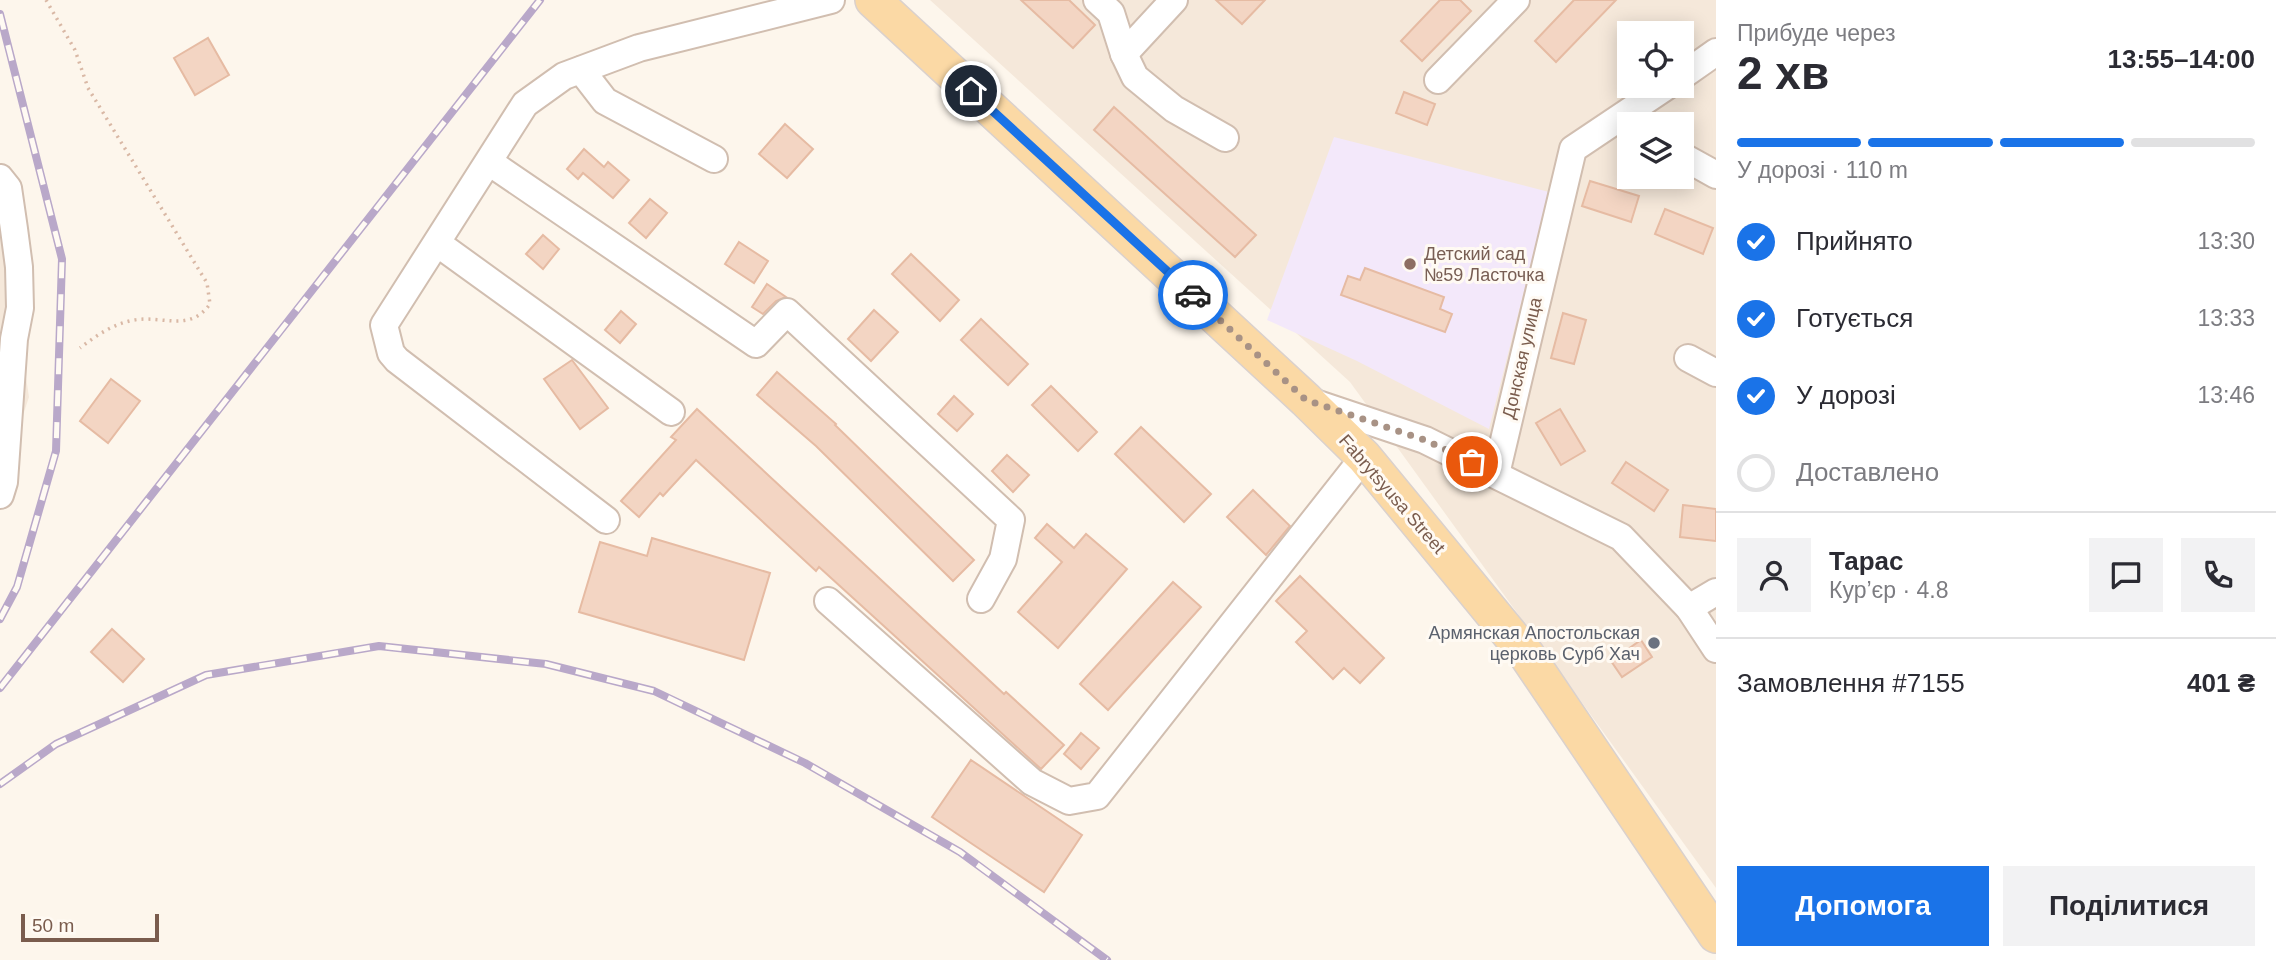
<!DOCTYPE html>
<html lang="uk">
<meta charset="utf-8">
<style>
:root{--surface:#fff;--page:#f2f2f3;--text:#2b2b33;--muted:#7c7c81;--line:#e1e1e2;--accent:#1a73e8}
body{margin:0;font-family:Helvetica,sans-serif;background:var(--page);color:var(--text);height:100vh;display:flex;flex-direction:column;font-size:26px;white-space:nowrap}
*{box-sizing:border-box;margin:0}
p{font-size:23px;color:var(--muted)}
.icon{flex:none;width:38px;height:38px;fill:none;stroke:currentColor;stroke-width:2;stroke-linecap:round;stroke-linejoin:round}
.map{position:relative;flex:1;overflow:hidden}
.sheet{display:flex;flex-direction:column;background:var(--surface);width:560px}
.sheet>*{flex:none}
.controls{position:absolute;left:1617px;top:21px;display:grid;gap:14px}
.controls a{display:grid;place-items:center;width:77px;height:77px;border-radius:0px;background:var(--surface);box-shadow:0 4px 18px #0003;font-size:35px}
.scale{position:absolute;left:21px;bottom:18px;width:138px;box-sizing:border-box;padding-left:7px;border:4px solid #7a5c4d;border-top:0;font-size:19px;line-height:24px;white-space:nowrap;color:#7a5c4d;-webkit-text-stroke:5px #fffaf3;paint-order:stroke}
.pin{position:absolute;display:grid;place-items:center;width:60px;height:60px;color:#fff;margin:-30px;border:4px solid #fff;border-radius:50%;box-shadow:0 2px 7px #0007}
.courier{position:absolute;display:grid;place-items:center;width:70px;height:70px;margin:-35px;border:5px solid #1a73e8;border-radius:50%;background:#fff;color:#222;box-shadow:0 2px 9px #0007}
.headline em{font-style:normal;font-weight:800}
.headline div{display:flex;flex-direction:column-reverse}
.headline{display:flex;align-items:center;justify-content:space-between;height:119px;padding:0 21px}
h1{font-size:46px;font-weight:800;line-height:52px}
.bar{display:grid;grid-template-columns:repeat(4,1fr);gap:10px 7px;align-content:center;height:84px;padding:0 21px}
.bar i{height:9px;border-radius:5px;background:var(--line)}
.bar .selected{background:var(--accent)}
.bar p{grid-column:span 4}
.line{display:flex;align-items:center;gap:18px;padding:0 21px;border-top:2px solid var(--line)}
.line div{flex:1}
.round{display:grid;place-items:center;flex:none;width:74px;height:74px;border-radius:0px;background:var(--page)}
ol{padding:0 21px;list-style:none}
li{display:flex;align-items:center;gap:21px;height:77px}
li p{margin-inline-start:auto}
li .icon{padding:7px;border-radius:50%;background:var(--accent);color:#fff;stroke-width:4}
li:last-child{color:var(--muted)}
li i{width:38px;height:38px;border:4px solid var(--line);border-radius:50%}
.primary-button{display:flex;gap:14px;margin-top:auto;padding:14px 21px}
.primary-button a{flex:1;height:80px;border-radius:0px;background:var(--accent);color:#fff;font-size:28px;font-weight:800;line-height:80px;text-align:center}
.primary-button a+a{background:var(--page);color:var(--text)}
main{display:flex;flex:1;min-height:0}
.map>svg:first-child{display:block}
.residential{fill:#f5e8da;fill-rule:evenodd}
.education{fill:#f3e8fa}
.building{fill:#f3d5c3;stroke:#e6bba3;stroke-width:2}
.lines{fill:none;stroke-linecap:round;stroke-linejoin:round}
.minor-casing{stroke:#d1beb0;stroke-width:30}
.major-casing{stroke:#dad1cd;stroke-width:38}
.path{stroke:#d9b8a5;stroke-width:3.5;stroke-dasharray:2 5;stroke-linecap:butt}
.minor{stroke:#fff;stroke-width:26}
.major{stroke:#fbd9a5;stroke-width:35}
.rail-casing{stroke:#b9a8c9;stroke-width:8}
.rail{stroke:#fffaf3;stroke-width:5;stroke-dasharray:16;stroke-linecap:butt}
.done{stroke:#a89285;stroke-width:7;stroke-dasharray:0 12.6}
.route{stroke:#1a73e8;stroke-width:9}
.education-dot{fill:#8d6e63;stroke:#fffaf3;stroke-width:2.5}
.worship-dot{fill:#6b7280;stroke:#fffaf3;stroke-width:2.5}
.labels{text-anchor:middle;stroke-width:6;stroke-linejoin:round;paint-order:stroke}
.education-label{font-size:18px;fill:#785e54;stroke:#fffaf3;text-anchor:start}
.street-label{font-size:18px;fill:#7a5c4d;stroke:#fffaf3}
.worship-label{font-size:18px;fill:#5b616d;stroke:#fffaf3;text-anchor:end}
</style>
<main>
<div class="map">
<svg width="1716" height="960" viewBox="0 0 1716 960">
<rect width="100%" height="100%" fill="#fdf6ec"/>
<g class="residential">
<path d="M930 0H1716V888L1350 382ZM1629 33H1682V86H1629ZM1629 124H1682V177H1629Z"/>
<polygon points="0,210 29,397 0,485"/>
</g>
<polygon class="education" points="1334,137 1549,192 1489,429 1357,361 1267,320"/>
<g class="building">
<polygon points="1021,0 1069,0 1095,25 1073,48"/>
<polygon points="1216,0 1265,0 1242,24"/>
<polygon points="1440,0 1460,0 1471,11 1422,61 1401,41"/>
<polygon points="1574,0 1616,0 1556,62 1535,41"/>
<polygon points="208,38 229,75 195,95 174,58"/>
<polygon points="1404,92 1435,104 1427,125 1396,113"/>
<polygon points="1114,107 1256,235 1235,257 1094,130"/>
<polygon points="785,124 813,149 787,178 759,154"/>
<polygon points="584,149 604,167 608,162 629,180 613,198 583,173 578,179 567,169"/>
<polygon points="1590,181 1639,196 1631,222 1582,206"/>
<polygon points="650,199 667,213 646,238 629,223"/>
<polygon points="1665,209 1713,228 1703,254 1655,234"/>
<polygon points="543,235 559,249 543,269 526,254"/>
<polygon points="739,242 768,261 754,283 725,264"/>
<polygon points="911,254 959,300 940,321 892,274"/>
<polygon points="1365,268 1444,297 1440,309 1452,314 1445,332 1341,295 1348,276 1360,280"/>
<polygon points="767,284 786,297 776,301 763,314 752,307"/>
<polygon points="874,310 898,332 871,361 848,339"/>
<polygon points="621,311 636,324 620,343 605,330"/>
<polygon points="1563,313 1586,320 1574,364 1551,358"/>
<polygon points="981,319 1028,364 1008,385 961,340"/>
<polygon points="572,360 608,408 580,429 544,379"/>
<polygon points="777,372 836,424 835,425 974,560 953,581 816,446 757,395"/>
<polygon points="111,379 140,401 108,443 80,421"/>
<polygon points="1051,386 1097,432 1078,451 1032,405"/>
<polygon points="954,396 973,414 957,431 938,414"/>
<polygon points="697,409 1004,694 1006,692 1064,745 1041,769 819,567 816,571 696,460 663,496 660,493 639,517 621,501 676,440 671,437"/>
<polygon points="1560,409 1585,451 1561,465 1536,423"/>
<polygon points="1141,427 1211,494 1184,522 1115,454"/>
<polygon points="1007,455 1029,475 1013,492 992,471"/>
<polygon points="1626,462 1668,490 1654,511 1612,483"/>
<polygon points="1253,490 1290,526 1266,555 1227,517"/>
<polygon points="1683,505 1716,509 1716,541 1680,537"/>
<polygon points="1047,524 1074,548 1086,534 1127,569 1058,648 1018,612 1062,562 1035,538"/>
<polygon points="652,538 770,573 744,660 579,612 600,542 647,556"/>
<polygon points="1300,576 1384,658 1360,683 1344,668 1333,679 1296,642 1307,631 1276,601"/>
<polygon points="1173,582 1201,607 1108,710 1080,684"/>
<polygon points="112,629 144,659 123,682 91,652"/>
<polygon points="1641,640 1652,657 1622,677 1611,661"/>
<polygon points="1081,733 1099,748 1081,769 1064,754"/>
<polygon points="971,760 1082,835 1044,892 932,817"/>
</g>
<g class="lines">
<defs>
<g id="minor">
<polyline points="1097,0 1111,13 1124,54 1135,77 1174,109 1225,138"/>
<polyline points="1124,54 1174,0"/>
<polyline points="581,70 605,101 714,159"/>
<polyline points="1682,76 1716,52"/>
<polyline points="1438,80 1516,0"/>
<polyline points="1682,156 1716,175"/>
<polyline points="489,162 756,344 787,312 1011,520 1003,559 981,599"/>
<polyline points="0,178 8,188 14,229 19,267 20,308 14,339 4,482 0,495"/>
<polyline points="437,243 671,412"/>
<polyline points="1688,358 1716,373"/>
<polyline points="1309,401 1425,440 1621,537 1689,608 1716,649"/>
<polyline points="1496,474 1573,149 1667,86"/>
<polyline points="606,520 397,360 391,353 384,325 525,104 564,76 639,48 831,0"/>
<polyline points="828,601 1032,782 1069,801 1097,796 1364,457"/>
<polyline points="1689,608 1716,592"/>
</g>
<polyline id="major" points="873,0 1306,400 1364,457 1526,654 1716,935"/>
</defs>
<use href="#minor" class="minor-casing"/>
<use href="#major" class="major-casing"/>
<path class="path" d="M46 0 75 50 88 88 207 283 210 304C189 333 163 315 134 320 113 324 97 335 80 348"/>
<use href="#minor" class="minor"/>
<use href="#major" class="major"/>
<defs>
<g id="rail">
<polyline points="0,14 62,259 56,451 17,587 0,619"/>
<polyline points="0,688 540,0"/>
<polyline points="0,784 56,744 206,675 379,646 546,664 654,691 805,763 960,852 1107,960"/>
</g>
</defs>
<use href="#rail" class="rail-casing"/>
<use href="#rail" class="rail"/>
</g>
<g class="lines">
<polyline class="done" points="1193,295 1306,400 1425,440 1472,462"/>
<polyline class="route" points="971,91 1193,295"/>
</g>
<circle class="education-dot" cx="1410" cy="264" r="7"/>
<circle class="worship-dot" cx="1654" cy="643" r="7"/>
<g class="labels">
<g class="education-label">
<text x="1424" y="260">Детский сад<tspan x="1424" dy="21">№59 Ласточка</tspan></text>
</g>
<g class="street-label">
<text transform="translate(1522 358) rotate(-77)" y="6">Донская улица</text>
<text transform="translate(1392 494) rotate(49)" y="6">Fabrytsyusa Street</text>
</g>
<g class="worship-label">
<text x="1640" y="639">Армянская Апостольская<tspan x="1640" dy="21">церковь Сурб Хач</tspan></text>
</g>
</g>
</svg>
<div class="controls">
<a><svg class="icon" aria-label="locate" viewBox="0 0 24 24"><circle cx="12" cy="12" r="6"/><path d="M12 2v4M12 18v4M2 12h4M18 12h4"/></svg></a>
<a><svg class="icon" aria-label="layers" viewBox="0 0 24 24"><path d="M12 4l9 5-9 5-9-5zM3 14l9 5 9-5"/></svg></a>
</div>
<div class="scale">50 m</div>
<div class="pin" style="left:1472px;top:462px;background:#ea580c"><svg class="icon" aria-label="bag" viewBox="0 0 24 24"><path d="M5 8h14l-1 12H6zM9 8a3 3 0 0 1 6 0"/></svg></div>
<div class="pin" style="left:971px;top:91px;background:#1f2937"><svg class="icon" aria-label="home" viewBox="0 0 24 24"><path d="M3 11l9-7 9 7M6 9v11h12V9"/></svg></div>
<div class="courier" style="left:1193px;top:295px"><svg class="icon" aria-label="car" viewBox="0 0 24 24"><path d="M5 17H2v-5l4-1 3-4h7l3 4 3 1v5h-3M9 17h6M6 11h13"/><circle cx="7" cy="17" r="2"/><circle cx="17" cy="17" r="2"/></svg></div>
</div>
<section class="sheet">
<div class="headline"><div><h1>2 хв</h1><p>Прибуде через</p></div><em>13:55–14:00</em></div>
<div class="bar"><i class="selected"></i><i class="selected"></i><i class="selected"></i><i></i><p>У дорозі · 110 m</p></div>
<ol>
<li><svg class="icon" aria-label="check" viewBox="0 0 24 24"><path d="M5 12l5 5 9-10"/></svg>Прийнято<p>13:30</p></li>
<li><svg class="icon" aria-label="check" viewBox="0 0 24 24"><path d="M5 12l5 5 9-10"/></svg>Готується<p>13:33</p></li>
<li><svg class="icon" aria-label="check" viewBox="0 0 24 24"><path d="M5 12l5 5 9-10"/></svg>У дорозі<p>13:46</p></li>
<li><i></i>Доставлено</li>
</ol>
<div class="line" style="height:126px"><a class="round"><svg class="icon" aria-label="person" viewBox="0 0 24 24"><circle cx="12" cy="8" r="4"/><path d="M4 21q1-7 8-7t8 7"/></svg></a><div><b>Тарас</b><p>Кур’єр · 4.8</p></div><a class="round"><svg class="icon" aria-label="chat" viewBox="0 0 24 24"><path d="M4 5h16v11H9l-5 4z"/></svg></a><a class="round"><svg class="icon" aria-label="phone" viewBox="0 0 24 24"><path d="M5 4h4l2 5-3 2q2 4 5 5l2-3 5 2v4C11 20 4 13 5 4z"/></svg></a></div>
<div class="line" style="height:91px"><div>Замовлення #7155</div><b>401 ₴</b></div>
<div class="primary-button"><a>Допомога</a><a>Поділитися</a></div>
</section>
</main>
